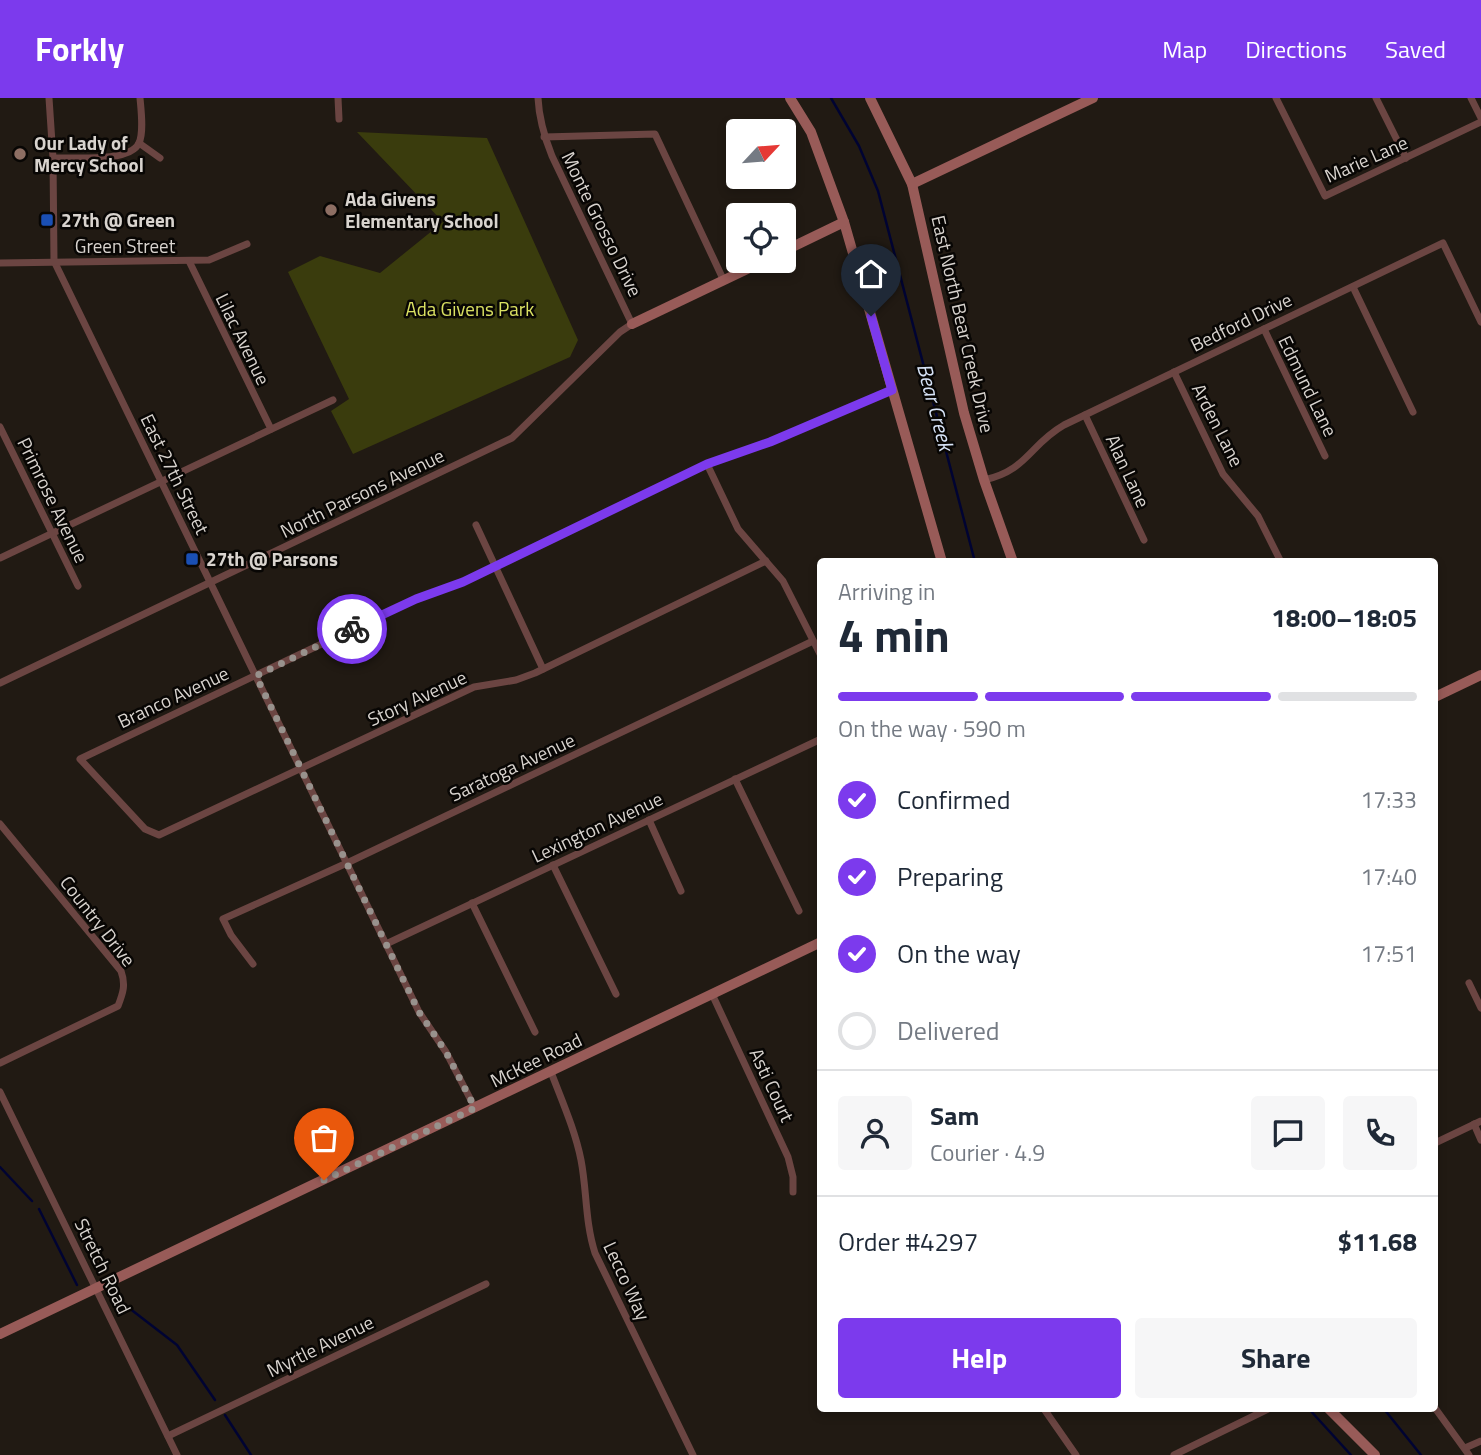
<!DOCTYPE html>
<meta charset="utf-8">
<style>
:root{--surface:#fff;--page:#f6f6f7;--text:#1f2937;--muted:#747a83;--line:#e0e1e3;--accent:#7c3aed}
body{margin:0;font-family:"Titillium Web",sans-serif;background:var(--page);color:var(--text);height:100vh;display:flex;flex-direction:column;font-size:26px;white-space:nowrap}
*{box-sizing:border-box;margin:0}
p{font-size:23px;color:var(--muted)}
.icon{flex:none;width:38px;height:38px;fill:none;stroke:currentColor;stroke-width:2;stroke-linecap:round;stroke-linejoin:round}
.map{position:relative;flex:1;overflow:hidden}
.panel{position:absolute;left:817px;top:460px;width:621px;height:854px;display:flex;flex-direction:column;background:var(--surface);border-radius:7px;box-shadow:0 4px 10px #0003}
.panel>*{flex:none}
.needle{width:46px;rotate:64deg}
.tools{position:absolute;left:726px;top:21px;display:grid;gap:14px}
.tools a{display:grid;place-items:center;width:70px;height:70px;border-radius:7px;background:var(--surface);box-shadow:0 4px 10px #0003;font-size:35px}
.pin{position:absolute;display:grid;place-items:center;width:60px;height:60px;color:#fff;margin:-72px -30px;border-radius:50% 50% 50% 0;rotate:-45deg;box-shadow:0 0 7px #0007}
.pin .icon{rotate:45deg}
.courier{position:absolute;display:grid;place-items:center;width:70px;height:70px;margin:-35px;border:5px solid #7c3aed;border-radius:50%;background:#fff;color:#222;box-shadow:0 2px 9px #0007}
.headline em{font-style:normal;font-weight:700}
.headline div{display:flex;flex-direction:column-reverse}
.headline{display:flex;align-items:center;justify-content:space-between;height:119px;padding:0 21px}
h1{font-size:46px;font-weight:700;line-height:52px}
.bar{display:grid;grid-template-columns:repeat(4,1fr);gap:10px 7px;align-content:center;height:84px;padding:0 21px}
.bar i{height:9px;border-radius:5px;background:var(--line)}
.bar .active{background:var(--accent)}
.bar p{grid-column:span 4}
.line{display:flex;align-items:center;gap:18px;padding:0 21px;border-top:2px solid var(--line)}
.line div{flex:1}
.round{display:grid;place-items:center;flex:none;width:74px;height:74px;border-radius:7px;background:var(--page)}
ol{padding:0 21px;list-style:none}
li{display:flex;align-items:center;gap:21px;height:77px}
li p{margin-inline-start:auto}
li .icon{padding:7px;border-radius:50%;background:var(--accent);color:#fff;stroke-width:4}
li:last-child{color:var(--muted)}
li i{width:38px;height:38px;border:4px solid var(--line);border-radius:50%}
.action{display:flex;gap:14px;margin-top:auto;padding:14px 21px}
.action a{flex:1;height:80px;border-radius:7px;background:var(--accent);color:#fff;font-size:28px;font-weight:700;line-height:80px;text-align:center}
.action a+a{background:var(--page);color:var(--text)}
header{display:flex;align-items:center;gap:42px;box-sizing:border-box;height:98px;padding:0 35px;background:var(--accent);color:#fff}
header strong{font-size:33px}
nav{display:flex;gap:38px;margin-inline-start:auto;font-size:24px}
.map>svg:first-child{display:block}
.green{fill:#3a3c0d}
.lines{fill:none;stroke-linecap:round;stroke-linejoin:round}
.stream{stroke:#000332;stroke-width:2.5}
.street{stroke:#6b4542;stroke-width:7}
.secondary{stroke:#985b58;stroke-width:10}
.done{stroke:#98928d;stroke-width:7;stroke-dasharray:0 12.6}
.route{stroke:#7c3aed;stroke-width:9}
.education-dot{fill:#8d6e63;stroke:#080604;stroke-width:2.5}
.transit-dot{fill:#1a4fb4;stroke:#080604;stroke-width:2.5}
.labels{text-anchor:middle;stroke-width:5;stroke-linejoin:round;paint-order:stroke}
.poi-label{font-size:19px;font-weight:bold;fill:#d8d3ce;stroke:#080604;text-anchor:start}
.street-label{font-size:19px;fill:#d8d3ce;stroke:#080604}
.park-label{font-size:19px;fill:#dae162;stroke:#080604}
.water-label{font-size:21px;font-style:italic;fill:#d8e4f8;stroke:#080604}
</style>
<header>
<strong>Forkly</strong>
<nav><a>Map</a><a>Directions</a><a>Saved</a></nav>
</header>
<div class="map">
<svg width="1481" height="1357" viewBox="0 0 1481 1357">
<rect width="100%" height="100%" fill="#211a13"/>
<polygon class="green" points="357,34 487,40 578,242 570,259 353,356 331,313 349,301 288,174 320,158 380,175 443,124"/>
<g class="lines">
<g class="stream">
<polyline points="831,0 859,48 878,93 975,464"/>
<polyline points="0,1069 32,1103"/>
<polyline points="39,1111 77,1187"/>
<polyline points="107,1193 177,1247 215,1302"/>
<polyline points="1309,1311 1351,1357"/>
<polyline points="1384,1311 1421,1357"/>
<polyline points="225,1317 251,1357"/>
</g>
<g class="street">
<polyline points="49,0 53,60 54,163 419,914 446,954 475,1010"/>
<polyline points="338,0 339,21"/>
<polyline points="1276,0 1325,98 1481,24"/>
<polyline points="1376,0 1406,60"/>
<polyline points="1471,0 1481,20"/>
<polyline points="544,39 655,36 724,183"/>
<polyline points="139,45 160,60"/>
<path d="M53 60C72 59 130 65 139 45 144 34 141 12 140 0"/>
<polyline points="189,163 271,331"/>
<polyline points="0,165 209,162 247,146"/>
<polyline points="1353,189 1413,314"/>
<polyline points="1264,231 1325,358"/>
<polyline points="1174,274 1223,376 1258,418 1281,464"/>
<polyline points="1085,317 1144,442"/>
<polyline points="0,329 78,488"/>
<polyline points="707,366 738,431 783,483 821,558"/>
<path d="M984 382C1028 372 1029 347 1064 327L1443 145 1481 224"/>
<polyline points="476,427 543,571"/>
<polyline points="0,460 333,302"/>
<polyline points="766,463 535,575 516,582 474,589 159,737 145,731 80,661 416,501 463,484 707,366 770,344 892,292"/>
<path d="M0 585 512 340 620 234 632 226 552 58C544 38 539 21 538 0"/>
<polyline points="735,681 799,813"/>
<polyline points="649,722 681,793"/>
<path d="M0 726 121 873C126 887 123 895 118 908L0 965"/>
<polyline points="553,767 616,896"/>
<polyline points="472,805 535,934"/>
<polyline points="386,846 821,641"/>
<polyline points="253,866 231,837 223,821 347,765 813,543"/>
<polyline points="1469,885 1481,910"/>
<polyline points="712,896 788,1059 793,1079 793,1094"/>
<path d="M551 974C562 1003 575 1032 581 1062 587 1093 585 1124 595 1155L693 1357"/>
<polyline points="0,994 177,1357"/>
<polyline points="1474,1026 1481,1042"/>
<polyline points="1435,1045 1481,1023"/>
<polyline points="1435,1310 1469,1357"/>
<polyline points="1044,1311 1076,1357"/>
<polyline points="168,1338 486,1186"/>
<polyline points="1465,1350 1481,1343"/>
<polyline points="1174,1357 1268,1311"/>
</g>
<g class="secondary">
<polyline points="790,0 811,34 844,124 942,464"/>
<polyline points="870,0 912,86 964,315 984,382 1013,464"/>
<polyline points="912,86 1093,0"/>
<polyline points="784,153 844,124"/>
<polyline points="632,226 764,163"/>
<polyline points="1435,599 1481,577"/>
<polyline points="0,1236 821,844"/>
<polyline points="1329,1311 1375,1357"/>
</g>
</g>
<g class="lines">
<polyline class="done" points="324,1082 475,1010 446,954 419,914 256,578 352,531"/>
<polyline class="route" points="352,531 416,501 463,484 707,366 770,344 892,292 871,218"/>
</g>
<g class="education-dot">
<circle cx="20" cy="56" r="7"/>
<circle cx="331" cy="112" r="7"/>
</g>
<g class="transit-dot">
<rect x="40" y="115" width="14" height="14" rx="3.5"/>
<rect x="185" y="454" width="14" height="14" rx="3.5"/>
</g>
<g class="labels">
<g class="poi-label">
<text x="34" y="52">Our Lady of<tspan x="34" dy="22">Mercy School</tspan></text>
<text x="345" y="108">Ada Givens<tspan x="345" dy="22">Elementary School</tspan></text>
<text x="61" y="129">27th @ Green</text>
<text x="206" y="468">27th @ Parsons</text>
</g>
<g class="street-label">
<text transform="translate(1366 61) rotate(-24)" y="7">Marie Lane</text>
<text transform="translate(602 126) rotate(64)" y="7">Monte Grosso Drive</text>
<text x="125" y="155">Green Street</text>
<text transform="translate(1241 224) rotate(-26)" y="7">Bedford Drive</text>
<text transform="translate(963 226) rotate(77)" y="7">East North Bear Creek Drive</text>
<text transform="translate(243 241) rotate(64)" y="7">Lilac Avenue</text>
<text transform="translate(1308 288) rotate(64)" y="7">Edmund Lane</text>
<text transform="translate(1218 327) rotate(63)" y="7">Arden Lane</text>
<text transform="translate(1128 373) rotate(65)" y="7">Alan Lane</text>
<text transform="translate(175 376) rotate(64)" y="7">East 27th Street</text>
<text transform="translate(362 395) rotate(-26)" y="7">North Parsons Avenue</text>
<text transform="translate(53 402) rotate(64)" y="7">Primrose Avenue</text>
<text transform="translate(173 599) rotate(-25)" y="7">Branco Avenue</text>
<text transform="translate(417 600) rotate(-25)" y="7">Story Avenue</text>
<text transform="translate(512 669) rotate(-25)" y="7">Saratoga Avenue</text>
<text transform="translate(597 729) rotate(-25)" y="7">Lexington Avenue</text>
<text transform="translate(98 823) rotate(52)" y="7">Country Drive</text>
<text transform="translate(536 962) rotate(-26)" y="7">McKee Road</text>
<text transform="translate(772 987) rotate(65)" y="7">Asti Court</text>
<text transform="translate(103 1168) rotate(64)" y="7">Stretch Road</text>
<text transform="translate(627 1183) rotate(65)" y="7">Lecco Way</text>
<text transform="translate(320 1248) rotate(-26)" y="7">Myrtle Avenue</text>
</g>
<g class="park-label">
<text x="470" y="218">Ada Givens Park</text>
</g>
<g class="water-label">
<text transform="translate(935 309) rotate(75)" y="7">Bear Creek</text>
</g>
</g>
</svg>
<div class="tools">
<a><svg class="needle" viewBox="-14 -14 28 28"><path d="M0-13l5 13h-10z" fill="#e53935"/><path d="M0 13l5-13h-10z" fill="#747a83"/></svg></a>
<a><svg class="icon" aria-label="locate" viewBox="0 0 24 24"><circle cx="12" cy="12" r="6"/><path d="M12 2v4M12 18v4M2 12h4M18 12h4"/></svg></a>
</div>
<div class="pin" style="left:324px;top:1082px;background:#ea580c"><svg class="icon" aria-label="bag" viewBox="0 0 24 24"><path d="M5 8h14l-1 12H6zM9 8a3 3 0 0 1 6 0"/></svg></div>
<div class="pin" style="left:871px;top:218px;background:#1f2937"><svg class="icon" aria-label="home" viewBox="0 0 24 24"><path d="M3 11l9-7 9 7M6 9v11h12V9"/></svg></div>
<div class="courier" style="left:352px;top:531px"><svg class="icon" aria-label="bike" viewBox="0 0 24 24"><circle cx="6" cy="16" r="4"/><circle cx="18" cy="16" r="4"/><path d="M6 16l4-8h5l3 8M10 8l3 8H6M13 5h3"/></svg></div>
<section class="panel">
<div class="headline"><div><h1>4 min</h1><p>Arriving in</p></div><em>18:00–18:05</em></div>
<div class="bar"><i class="active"></i><i class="active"></i><i class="active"></i><i></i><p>On the way · 590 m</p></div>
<ol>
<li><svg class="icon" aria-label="check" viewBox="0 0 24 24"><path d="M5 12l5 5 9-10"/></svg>Confirmed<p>17:33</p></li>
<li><svg class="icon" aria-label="check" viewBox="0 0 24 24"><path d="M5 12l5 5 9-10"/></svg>Preparing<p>17:40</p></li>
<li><svg class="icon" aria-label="check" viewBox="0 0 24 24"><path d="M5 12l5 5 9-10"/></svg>On the way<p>17:51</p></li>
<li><i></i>Delivered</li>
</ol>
<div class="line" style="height:126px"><a class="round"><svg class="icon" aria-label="person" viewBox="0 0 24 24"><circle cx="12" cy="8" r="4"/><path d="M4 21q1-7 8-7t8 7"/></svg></a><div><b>Sam</b><p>Courier · 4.9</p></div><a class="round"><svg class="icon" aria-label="chat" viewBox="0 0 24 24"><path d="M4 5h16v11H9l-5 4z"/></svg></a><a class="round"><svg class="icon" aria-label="phone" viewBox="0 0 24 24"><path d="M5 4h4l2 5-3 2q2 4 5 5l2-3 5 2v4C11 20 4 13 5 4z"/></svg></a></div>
<div class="line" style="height:91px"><div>Order #4297</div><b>$11.68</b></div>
<div class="action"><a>Help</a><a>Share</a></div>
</section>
</div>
